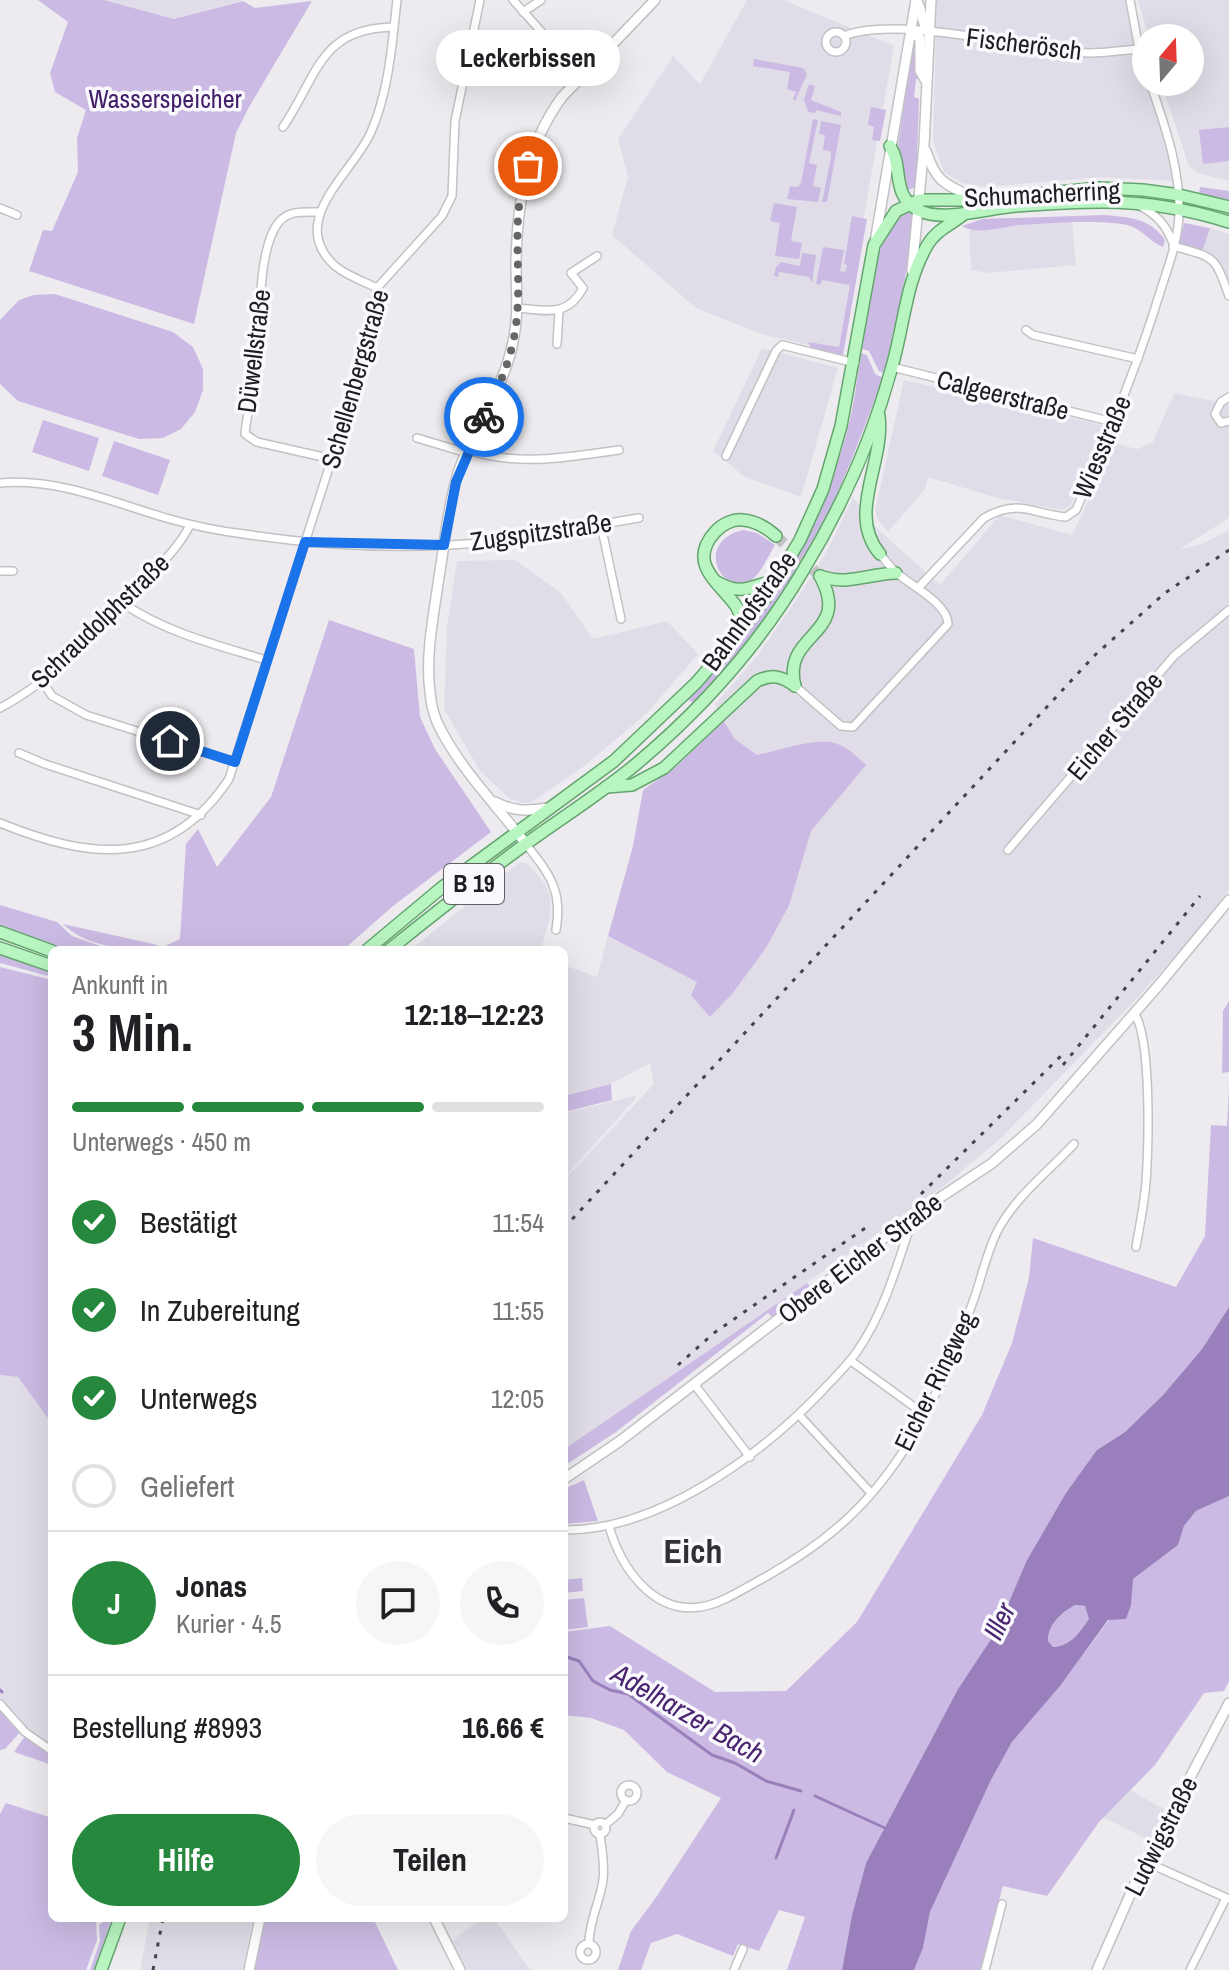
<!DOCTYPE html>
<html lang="de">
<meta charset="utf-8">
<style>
:root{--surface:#fff;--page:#f6f6f6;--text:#202124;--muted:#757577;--line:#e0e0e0;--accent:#25883d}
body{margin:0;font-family:"Archivo Narrow",sans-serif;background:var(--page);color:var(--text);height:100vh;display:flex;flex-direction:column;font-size:30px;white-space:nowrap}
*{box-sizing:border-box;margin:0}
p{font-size:26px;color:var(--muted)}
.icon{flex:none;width:44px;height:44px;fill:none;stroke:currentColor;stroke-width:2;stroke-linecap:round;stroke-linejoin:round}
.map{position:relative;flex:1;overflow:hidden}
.sheet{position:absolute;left:48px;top:946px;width:520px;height:976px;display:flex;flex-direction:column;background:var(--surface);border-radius:12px;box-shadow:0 8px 32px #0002}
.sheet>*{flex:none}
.needle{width:52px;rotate:19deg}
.tools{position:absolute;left:1132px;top:24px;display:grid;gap:16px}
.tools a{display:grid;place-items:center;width:72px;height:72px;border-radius:50%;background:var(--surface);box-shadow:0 8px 32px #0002;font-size:40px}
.pin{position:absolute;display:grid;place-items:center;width:68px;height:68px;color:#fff;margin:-34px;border:4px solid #fff;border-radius:50%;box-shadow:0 2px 8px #0007}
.courier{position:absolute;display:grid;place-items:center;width:80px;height:80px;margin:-40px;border:6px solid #1a73e8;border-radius:50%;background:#fff;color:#222;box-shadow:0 2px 10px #0007}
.bubble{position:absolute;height:56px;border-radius:28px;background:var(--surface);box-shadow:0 8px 32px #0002;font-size:26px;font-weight:700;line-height:56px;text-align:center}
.summary em{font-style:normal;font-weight:700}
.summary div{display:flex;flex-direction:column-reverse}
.summary{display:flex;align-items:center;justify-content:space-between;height:136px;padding:0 24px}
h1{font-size:52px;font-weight:700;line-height:60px}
.bar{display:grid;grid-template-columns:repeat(4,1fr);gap:12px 8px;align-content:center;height:96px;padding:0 24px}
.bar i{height:10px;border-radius:6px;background:var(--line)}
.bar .on{background:var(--accent)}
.bar p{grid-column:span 4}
.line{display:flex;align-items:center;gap:20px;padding:0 24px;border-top:2px solid var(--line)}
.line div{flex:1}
.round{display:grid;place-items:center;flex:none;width:84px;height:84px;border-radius:42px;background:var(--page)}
ol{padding:0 24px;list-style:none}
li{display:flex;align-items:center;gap:24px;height:88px}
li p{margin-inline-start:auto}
li .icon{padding:8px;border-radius:50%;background:var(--accent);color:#fff;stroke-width:4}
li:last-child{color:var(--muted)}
li i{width:44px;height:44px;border:4px solid var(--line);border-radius:50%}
.action{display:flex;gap:16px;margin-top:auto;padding:16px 24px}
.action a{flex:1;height:92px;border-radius:48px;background:var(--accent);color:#fff;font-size:32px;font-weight:700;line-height:92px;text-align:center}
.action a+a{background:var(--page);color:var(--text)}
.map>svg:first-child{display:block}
.built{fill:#e1dde8}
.green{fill:#cbbbe4}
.water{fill:#9980bc;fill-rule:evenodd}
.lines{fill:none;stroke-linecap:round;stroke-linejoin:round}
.stream{stroke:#9980bc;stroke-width:3}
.primary-tunnel{stroke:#c4c2c5;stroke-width:11;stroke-dasharray:11 5.5;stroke-linecap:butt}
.minor-casing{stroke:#c2c1c4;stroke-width:10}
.tertiary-casing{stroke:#c2c1c4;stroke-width:12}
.primary-casing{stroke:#64a56e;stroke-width:14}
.minor{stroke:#fff;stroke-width:7}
.tertiary{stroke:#fff;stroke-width:9}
.primary{stroke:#b8f5c1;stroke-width:11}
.rail{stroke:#464447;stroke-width:3;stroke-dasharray:4 8;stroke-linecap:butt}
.done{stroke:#666568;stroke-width:8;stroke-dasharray:0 14.4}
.route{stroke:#1a73e8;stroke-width:10}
.labels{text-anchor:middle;stroke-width:7;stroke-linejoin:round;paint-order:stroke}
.shield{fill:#faf9fd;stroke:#605f62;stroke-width:2}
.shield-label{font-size:24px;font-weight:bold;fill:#1e1d1f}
.street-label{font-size:26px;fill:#1e1d1f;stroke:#faf9fd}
.park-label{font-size:26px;fill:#432069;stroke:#faf9fd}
.water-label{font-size:28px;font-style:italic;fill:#48256e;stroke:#faf9fd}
.district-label{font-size:34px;font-weight:bold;fill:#313033;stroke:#faf9fd}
</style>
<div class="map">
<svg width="1229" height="1970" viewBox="0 0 1229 1970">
<rect width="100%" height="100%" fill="#edebef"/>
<g class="built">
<polygon points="104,0 243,0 174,19"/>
<polygon points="747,0 784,0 894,46 840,352 764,335 696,308 612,235 628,177 618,139 673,56 700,84"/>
<polygon points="937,0 1127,0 1136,49 1166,141 1175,181 1100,177 986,187 962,183 944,172 933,141"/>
<polygon points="1138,0 1229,0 1229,181 1200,174 1189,166 1161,82 1190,82 1190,38 1149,38"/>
<polygon points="1072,220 1076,265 988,273 971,270 969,230"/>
<polygon points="1210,228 1229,234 1229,286 1223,269 1213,256 1202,252"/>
<polygon points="762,348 838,368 801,497 745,477 713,451"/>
<polygon points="904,380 1106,426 1071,505 1062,510 998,498 928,477 925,489 888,532 879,521 875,511"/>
<polygon points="1174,393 1229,404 1229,518 1180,549 1202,544 1229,530 1229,890 1192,937 1136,999 1001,1138 944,1186 854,1250 564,1450 564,1180 654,1084 650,1063 611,1084 564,1096 564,965 597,977 608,936 698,982 710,1017 733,993 766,948 789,907 811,831 865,765 803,745 757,755 735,739 715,704 758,655 803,590 829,547 853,497 872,524 940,585 1000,515 1072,535 1116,444 1138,449 1153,442"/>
<polygon points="515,560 561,593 593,639 667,621 698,654 647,713 587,764 532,802 524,803 510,799 480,771 444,709 447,627 457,561"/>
<polygon points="520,862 528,864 545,884 550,896 550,916 541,950 410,950"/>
<polygon points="635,1096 636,1098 564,1178 564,1113"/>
<polygon points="0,1375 18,1377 52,1424 52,1748 26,1730 0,1700"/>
<polygon points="1130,1790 1165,1810 1149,1840 1103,1817"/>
<polygon points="150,1918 253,1918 243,1970 140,1970"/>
<polygon points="482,1918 494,1918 530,1970 467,1970 452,1941"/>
</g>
<g class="green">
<polygon points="38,0 104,0 174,19 243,1 255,8 312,1 249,107 236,133 194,324 29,271 43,230 52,231 78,172 77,138 86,110 55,92 50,73 68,22"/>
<path d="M914 39 919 44 920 79H916L914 97 919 99 916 187 906 191C901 175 904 160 898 145Z"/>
<polygon points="754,59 803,68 807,74 795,101 793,99 796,92 787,89 790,72 753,66"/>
<polygon points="809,84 815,86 811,100 841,112 841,116 816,110 815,113 808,112 804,99"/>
<polygon points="871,107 886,110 880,141 872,140 874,127 868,125"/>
<polygon points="813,119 818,120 809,163 817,165 813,186 821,188 818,202 787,199 790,186 797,187 801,183"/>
<polygon points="821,121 841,125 827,202 822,202 831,157 830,151 823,150 825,135 819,134"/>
<polygon points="1229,127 1229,161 1203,164 1199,130"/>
<polygon points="1200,187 1229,191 1229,201 1199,194"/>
<polygon points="774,203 797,207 791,241 802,243 799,259 775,256 780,223 770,221"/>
<path d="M909 208 914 212 905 279 884 373 879 371 869 351 862 349C870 305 870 235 909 208Z"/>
<path d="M1104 215C1129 217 1150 218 1165 240L1163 247C1147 240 1141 226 1121 224 1093 220 1051 223 1022 225 1004 226 978 236 962 226L982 219Z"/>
<polygon points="852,216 867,219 843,355 811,348 808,342 839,347 850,285 822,280 820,285 816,284 823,247 844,250 840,271 845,272 847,265 844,264"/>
<polygon points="1184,223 1210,228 1202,252 1179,246"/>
<polygon points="802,253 816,255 812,283 809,277 779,272 778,277 774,276 776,267 781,262 800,266"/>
<polygon points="34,295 55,294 173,332 193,347 203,369 203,390 195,412 181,429 163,438 139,439 18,401 0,384 0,320 19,300"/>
<path d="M861 353 867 355 875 374 883 378C859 441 836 505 803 563 774 615 734 661 694 704L688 699C761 613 817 543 847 432 854 406 857 379 861 353Z"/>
<polygon points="43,420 99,438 89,471 32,452"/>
<polygon points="114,441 170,460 158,495 102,476"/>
<path d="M743 530 757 533 775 545C768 556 761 574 750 581 722 597 693 542 743 530Z"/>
<polygon points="329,620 414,649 420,717 435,749 491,832 393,906 343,950 163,950 163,947 180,939 186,844 198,829 217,867 271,797"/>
<path d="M724 721 735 739 757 755C778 751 814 738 834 743 845 745 858 757 866 765L811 831 789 906 766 948 733 993 710 1017 691 995 697 982 608 936 633 846 643 790 676 767Z"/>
<polygon points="0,905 57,922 72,936 112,950 61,950 0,928"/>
<path d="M63 924 149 943 160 946V950C127 950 88 948 63 924Z"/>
<polygon points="0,954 52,970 52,977 0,963"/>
<polygon points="0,967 52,980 52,1424 18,1377 0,1375"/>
<polygon points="1229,1001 1229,1072 1222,1073 1223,1011"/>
<polygon points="611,1084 612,1100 564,1112 564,1096"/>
<polygon points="1229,1087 1229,1307 1202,1349 1163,1395 1125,1432 1097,1450 1026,1562 997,1630 958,1689 866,1863 852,1915 842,1970 787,1970 805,1917 779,1910 759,1951 738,1944 733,1956 677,1934 651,1943 641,1970 618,1970 631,1931 657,1896 721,1798 667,1772 624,1730 591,1718 564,1715 564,1632 610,1626 715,1692 786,1691 857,1622 982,1415 1012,1343 1029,1278 1033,1238 1176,1287 1205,1236 1211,1125 1227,1126"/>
<polygon points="807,1283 811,1287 773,1318 768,1313 616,1432 564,1466 566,1448"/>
<polygon points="584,1480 598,1521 564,1524 564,1489"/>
<polygon points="1229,1496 1229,1681 1224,1691 1204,1693 1155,1765 1099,1822 1047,1896 1003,1886 980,1970 914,1970 923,1948 930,1912 991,1780 1012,1742 1060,1685 1109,1620 1131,1605 1132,1579 1178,1545 1184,1526 1196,1511"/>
<polygon points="582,1578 583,1591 564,1593 564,1580"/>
<polygon points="584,1598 588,1627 564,1630 564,1600"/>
<path d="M1075 1605 1085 1606 1090 1619C1080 1632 1071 1646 1053 1647L1048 1641C1048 1624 1061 1613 1075 1605Z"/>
<polygon points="0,1707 21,1731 5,1749 0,1750"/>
<polygon points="25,1736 52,1753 52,1765 14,1752"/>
<polygon points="6,1803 52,1818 52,1918 96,1918 97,1940 86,1970 0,1970 0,1814"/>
<polygon points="108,1918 112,1918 94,1970 90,1970 100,1941 99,1925"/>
<polygon points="265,1918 373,1918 398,1970 254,1970"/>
</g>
<path class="water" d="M1229 1307V1496L1196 1511 1184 1526 1178 1545 1133 1579 1131 1605 1126 1619 1108 1620 1060 1686 1012 1742 991 1780 930 1912 923 1948 914 1970H842L852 1915 866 1863 958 1689 997 1630 1026 1562 1066 1493 1097 1450 1125 1432 1163 1395 1202 1349ZM1075 1605 1085 1606 1089 1619C1080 1632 1071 1646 1053 1647L1048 1641C1048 1624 1061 1613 1075 1605Z"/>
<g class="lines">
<g class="stream">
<polyline points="564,1656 579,1661 593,1681 610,1690 628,1694 712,1755 735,1763 766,1781 801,1791"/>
<polyline points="0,1690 2,1692"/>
<polyline points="815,1796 885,1828"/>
<polyline points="776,1858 794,1810"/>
</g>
<polyline class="primary-tunnel" points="776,536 820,576"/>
<defs>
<g id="minor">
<polyline points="513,0 581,76"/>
<polyline points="1130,0 1139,49 1146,71"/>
<polyline points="523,12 541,0"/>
<circle cx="836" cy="42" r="10"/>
<path d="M844 36C898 14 1026 50 1089 53 1106 53 1123 50 1139 49"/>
<path d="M283 127C318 76 319 28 394 27"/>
<path d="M1140 206C1157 215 1166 225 1173 243"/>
<polyline points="0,208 17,215"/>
<path d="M319 212C305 212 289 210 279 222 256 249 261 332 256 367 254 389 247 411 245 434L257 442 332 459"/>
<path d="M1173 246C1215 258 1214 254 1229 296"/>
<path d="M377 288C363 281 345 275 334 265 286 220 354 172 371 132 389 91 392 44 397 0"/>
<path d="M517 308C546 310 567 318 583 288L571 273 597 256"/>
<polyline points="1026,330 1033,335 1138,359"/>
<polyline points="557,344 559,311"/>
<polyline points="892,367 1113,422"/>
<polyline points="1229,397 1221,402 1215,414 1221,423 1229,421"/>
<polyline points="417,438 467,453"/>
<path d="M468 450C519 467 567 457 619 450"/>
<polyline points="726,456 776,351 782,345 855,363"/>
<path d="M0 483C58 478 112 502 166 518 191 525 218 531 244 534 328 547 416 550 500 541 546 536 592 525 639 518"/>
<polyline points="601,525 621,619"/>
<polyline points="0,571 13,571"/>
<path d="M918 588 984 518C1019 498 1032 514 1066 517L1076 510C1108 438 1138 365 1161 289 1169 265 1179 237 1179 212 1180 166 1164 124 1150 82"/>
<path d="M124 604C167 633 217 645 266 660"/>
<polyline points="42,681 52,696 86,715 235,762"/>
<path d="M795 686 841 726 853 727 948 624C948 604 912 586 898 574 891 569 886 561 880 554"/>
<path d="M0 708C56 678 102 629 144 582 161 564 179 547 190 525"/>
<polyline points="19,753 45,764 201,815"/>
<path d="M0 823C91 860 169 869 229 779L343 424 377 288 442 216 452 196 455 121 480 0"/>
<path d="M526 844C549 874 563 890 556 930"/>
<polyline points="1008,850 1174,656 1229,610"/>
<path d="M1134 1013C1152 1037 1149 1158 1145 1192 1143 1210 1139 1229 1136 1247"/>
<polyline points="851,1361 924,1414"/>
<polyline points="694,1384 750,1457"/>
<polyline points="799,1415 871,1493"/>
<path d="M609 1526C620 1565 651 1614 700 1607 721 1604 741 1590 760 1580 825 1544 870 1506 909 1442 937 1398 956 1348 974 1299 982 1276 987 1251 998 1230 1016 1196 1048 1172 1074 1144"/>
<path d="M564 1530C657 1531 760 1456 822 1391 834 1378 848 1365 858 1350 886 1309 898 1261 914 1215"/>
<polyline points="0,1704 25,1732 52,1751"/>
<circle cx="629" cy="1793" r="8"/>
<polyline points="564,1818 595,1825"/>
<circle cx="600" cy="1828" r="6"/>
<polyline points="605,1825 618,1814 626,1800"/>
<polyline points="1146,1862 1229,1899"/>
<path d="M589 1943C589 1921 600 1902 603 1880 605 1865 602 1850 600 1835"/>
<circle cx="588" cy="1952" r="8"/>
<polyline points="734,1970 743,1949"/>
<polyline points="985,1970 1002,1904"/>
<polyline points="1190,1970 1226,1898"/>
</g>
<g id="tertiary">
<path d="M916 0C924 11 919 20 929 32"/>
<polyline points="910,31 920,38 920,71 926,81"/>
<path d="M926 151C937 186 949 185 978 200"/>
<polyline points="875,242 916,0"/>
<polyline points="912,271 924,145 931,0"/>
<path d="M495 802C515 812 527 811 549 808"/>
<path d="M526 844C498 807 464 773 442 732 435 720 431 706 430 692 425 655 434 614 439 577 445 541 448 505 459 470 475 426 504 388 513 342 519 315 516 290 516 263 517 203 526 146 562 97L655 0"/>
<polyline points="564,1479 620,1441 915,1214 991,1164 1037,1124 1158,986 1229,900"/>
<polyline points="434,1918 460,1970"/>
<polyline points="249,1970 260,1918"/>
<polyline points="1097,1970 1137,1879 1229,1703"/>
</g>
<g id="primary">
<path d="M890 146C904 167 890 194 918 210 942 223 989 208 1016 206 1044 204 1073 202 1102 202 1145 202 1188 209 1229 222"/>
<path d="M879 416C885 463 846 514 880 554"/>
<path d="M820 576C848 586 867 574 896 573"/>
<path d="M717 582C743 597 752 585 777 580"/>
<path d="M741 630C741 622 741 613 736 606 721 584 686 564 715 532 722 524 733 519 743 520 756 521 766 527 776 536"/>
<path d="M795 686C781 632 853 636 820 576"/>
<path d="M606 787 632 785 664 768 757 681C772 674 782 676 795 686"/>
<polyline points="0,932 52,951"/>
<polyline points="0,948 52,966"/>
<polyline points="367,950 440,889 614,761 696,683 741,631 766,597 800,540 823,489 841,426 874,245 896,211 919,200 978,200 1099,188 1143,190 1179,195 1229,207"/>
<path d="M389 950C434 914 480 877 527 843 563 817 601 793 635 765 702 709 760 644 804 569 841 508 872 439 891 370 904 328 905 282 928 244 937 229 953 224 965 213"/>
<polyline points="101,1970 120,1918"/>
</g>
</defs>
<use href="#minor" class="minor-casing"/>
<use href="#tertiary" class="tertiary-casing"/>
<use href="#primary" class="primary-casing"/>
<use href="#minor" class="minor"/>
<use href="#tertiary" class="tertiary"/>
<use href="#primary" class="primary"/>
<g class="rail">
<polyline points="1063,1065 1200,896"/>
<polyline points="921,1194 1066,1051"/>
<polyline points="564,1228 1095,655 1165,593 1229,550"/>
<polyline points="678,1365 714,1333 871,1224"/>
<polyline points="153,1970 163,1918"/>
</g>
</g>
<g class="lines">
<path class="done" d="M484 417C499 387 512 358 516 325 523 272 509 218 528 166"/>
<polyline class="route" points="170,741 235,762 305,542 444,545 456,482 484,417"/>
</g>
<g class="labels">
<rect class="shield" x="444" y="864" width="60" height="40" rx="6"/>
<g class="shield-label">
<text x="474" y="892">B 19</text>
</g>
<g class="street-label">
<text transform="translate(1024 44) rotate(7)" y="9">Fischerösch</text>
<text transform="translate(1042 194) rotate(-3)" y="9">Schumacherring</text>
<text transform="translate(254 351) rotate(-83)" y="9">Düwellstraße</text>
<text transform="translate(355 379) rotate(-74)" y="9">Schellenbergstraße</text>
<text transform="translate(1003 395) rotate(14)" y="9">Calgeerstraße</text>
<text transform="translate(1102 447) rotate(-67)" y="9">Wiesstraße</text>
<text transform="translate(541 532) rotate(-8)" y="9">Zugspitzstraße</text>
<text transform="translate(749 611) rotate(-54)" y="9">Bahnhofstraße</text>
<text transform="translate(100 621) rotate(-44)" y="9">Schraudolphstraße</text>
<text transform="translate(1115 726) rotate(-50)" y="9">Eicher Straße</text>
<text transform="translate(860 1258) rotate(-37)" y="9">Obere Eicher Straße</text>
<text transform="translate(935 1381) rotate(-64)" y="9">Eicher Ringweg</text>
<text transform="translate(1161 1836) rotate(-63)" y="9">Ludwigstraße</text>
</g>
<g class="park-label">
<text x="165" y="108">Wasserspeicher</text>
</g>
<g class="water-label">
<text transform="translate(999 1621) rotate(-64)" y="10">Iller</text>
<text transform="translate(688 1713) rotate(30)" y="10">Adelharzer Bach</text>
</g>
<g class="district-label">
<text x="693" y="1563">Eich</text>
</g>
</g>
</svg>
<div class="tools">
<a><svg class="needle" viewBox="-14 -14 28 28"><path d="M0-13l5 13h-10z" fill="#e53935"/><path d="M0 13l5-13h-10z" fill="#757577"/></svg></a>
</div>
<div class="pin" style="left:528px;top:166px;background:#ea580c"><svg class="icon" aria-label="bag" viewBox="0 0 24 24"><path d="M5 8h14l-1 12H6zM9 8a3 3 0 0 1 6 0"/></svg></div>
<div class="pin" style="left:170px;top:741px;background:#1f2937"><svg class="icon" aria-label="home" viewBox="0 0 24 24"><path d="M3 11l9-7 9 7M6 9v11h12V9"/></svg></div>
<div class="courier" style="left:484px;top:417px"><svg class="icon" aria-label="bike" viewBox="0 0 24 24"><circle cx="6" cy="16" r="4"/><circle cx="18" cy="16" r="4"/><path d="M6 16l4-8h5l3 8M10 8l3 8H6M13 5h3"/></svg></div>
<div class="bubble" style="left:436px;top:30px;width:184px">Leckerbissen</div>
<section class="sheet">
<div class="summary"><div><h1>3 Min.</h1><p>Ankunft in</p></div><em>12:18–12:23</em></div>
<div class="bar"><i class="on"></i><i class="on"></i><i class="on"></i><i></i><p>Unterwegs · 450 m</p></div>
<ol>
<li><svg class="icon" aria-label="check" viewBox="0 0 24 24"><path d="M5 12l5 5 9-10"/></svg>Bestätigt<p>11:54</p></li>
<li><svg class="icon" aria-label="check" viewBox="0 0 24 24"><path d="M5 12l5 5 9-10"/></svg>In Zubereitung<p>11:55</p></li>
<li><svg class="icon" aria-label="check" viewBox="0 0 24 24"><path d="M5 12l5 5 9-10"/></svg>Unterwegs<p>12:05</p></li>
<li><i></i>Geliefert</li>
</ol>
<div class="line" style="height:144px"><b class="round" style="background:var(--accent);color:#fff">J</b><div><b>Jonas</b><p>Kurier · 4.5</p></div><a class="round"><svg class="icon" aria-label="chat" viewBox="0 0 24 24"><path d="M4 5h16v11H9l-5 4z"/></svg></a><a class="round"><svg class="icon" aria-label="phone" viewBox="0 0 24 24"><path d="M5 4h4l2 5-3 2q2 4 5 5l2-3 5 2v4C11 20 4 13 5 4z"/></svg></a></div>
<div class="line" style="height:104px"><div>Bestellung #8993</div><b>16.66 €</b></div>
<div class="action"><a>Hilfe</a><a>Teilen</a></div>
</section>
</div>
